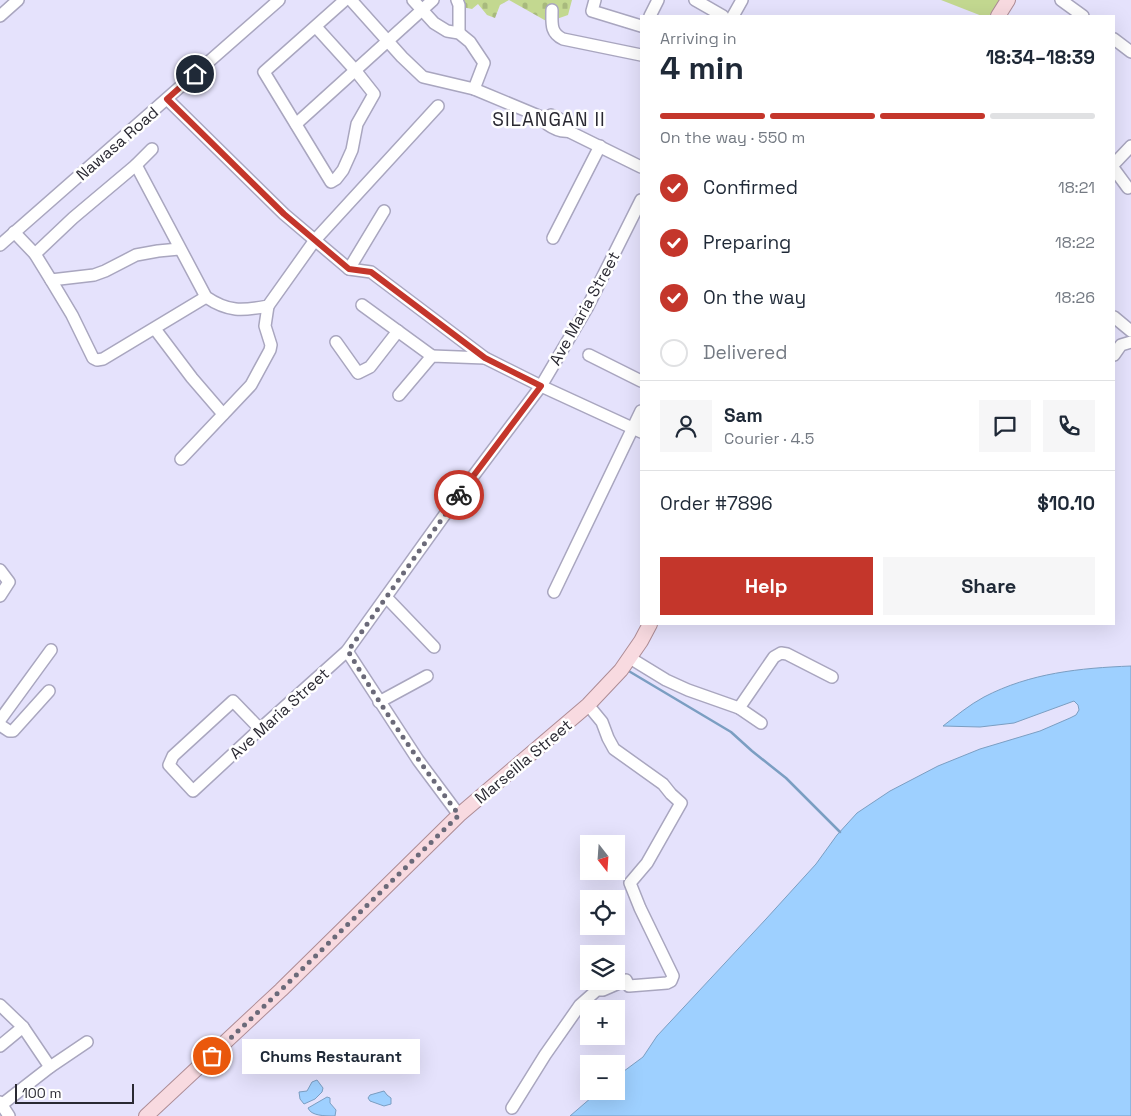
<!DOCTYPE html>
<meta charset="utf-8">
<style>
:root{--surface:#fff;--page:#f6f6f7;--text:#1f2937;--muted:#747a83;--line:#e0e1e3;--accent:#c4362b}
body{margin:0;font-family:"Space Grotesk",sans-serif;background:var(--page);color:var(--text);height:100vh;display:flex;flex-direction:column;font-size:19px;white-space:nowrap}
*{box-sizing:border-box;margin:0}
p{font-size:16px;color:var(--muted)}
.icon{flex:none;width:28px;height:28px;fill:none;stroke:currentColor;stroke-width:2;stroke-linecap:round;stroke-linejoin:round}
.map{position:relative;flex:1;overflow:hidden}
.details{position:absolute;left:640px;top:15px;width:475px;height:610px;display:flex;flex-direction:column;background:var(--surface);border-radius:0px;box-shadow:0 5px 20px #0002}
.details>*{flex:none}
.needle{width:32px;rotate:163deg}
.fabs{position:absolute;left:580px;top:835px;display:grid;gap:10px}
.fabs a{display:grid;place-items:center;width:45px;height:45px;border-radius:0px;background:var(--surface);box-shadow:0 5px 20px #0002;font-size:25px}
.scale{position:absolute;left:15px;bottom:12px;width:119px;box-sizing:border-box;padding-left:5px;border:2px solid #2a2932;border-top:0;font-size:14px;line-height:18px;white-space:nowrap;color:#2a2932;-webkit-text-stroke:4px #fff;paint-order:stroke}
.pin{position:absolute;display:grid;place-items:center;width:42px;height:42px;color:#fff;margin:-21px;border:2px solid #fff;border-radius:50%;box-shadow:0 1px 5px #0007}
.courier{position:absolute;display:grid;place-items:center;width:50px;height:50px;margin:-25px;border:4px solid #c4362b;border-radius:50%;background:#fff;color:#222;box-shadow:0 1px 6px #0007}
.bubble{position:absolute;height:35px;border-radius:0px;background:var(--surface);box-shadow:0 5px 20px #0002;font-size:16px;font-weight:700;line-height:35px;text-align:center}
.headline em{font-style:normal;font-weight:700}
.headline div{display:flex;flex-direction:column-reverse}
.headline{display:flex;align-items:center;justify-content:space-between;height:85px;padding:0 20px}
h1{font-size:32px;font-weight:700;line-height:38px}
.bar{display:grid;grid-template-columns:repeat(4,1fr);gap:8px 5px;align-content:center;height:60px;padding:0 20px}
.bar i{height:6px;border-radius:4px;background:var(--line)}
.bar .active{background:var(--accent)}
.bar p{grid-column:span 4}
.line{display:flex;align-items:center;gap:12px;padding:0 20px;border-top:1px solid var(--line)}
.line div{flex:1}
.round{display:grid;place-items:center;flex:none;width:52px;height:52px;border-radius:0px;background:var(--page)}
ol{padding:0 20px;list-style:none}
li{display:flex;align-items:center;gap:15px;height:55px}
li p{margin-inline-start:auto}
li .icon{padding:5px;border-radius:50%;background:var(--accent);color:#fff;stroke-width:4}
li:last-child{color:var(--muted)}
li i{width:28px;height:28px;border:2px solid var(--line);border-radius:50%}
.cta{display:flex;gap:10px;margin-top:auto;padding:10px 20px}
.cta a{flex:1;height:58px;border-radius:0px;background:var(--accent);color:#fff;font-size:20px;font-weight:700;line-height:58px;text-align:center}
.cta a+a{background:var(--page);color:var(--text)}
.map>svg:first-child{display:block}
.cemetery{fill:url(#cemetery-stones)}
.park{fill:#c3d890}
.water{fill:#9ed0ff;stroke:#7b9ec2}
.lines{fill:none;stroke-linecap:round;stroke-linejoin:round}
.stream{stroke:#7b9ec2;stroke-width:2.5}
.minor-casing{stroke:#a9a6bf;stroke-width:14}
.major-casing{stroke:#ad8c95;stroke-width:16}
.minor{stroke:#fff;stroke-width:11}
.major{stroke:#f8dae0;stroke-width:14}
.done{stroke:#6b6a79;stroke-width:5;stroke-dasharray:0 9}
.route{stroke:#c4362b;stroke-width:6}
.labels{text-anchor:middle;stroke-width:5;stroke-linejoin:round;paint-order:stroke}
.street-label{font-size:16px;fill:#2a2932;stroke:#fff}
.quarter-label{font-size:19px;letter-spacing:1px;fill:#2a2932;stroke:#fff}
</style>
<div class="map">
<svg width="1131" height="1116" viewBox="0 0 1131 1116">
<defs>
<pattern id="cemetery-stones" width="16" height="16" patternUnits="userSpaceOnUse" patternTransform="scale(1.25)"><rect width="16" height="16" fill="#c3d890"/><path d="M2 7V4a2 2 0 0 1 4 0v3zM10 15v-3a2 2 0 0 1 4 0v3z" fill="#a8b97d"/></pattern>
</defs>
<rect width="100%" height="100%" fill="#e5e2fc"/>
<g class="cemetery">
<polygon points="459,0 509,0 500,5 495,18 487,15 478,4 472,9 462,7"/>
<polygon points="509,0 572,0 568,15 548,22"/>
</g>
<polygon class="park" points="941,0 1000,0 989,16 982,16"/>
<g class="water">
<path d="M1131 666V1116H570L599 1091H616V1077L643 1057 657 1036 766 919 816 864 837 835 857 813 890 791 938 766 980 749 1040 731 1070 718 1076 715 1079 710 1078 705 1074 701 1014 723 980 727 943 726C956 716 969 705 984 697 1030 673 1080 668 1131 666Z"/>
<polygon points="317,1080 323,1088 322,1092 315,1099 304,1104 300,1099 299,1092 307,1091 312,1082"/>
<polygon points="384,1091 387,1095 391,1098 391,1104 384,1106 370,1101 368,1098 370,1095"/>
<path d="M327 1097 330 1098V1103L336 1110 335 1116C325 1116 311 1116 308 1108Z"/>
</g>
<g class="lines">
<polyline class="stream" points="627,670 731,732 752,751 786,778 840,832"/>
<defs>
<g id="minor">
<polyline points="351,0 402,57 423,77 474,89 484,63 470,42 459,33 447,31 434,23 413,0"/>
<polyline points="457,0 459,5 459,33"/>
<polyline points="595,0 592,11 641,26"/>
<polyline points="695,0 723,16"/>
<polyline points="1061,0 1083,16"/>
<path d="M552 10C552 23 550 33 563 39L641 55"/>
<polyline points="0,16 18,0"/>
<polyline points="650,16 658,0"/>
<polyline points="733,16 742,0"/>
<polyline points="316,27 355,70 374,94 357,124 352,150 343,170 336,179 331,182 264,72 345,0"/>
<polyline points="1114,39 1131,52"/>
<path d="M474 89 546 119 547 124C554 129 560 132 568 131V123L551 115 546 119"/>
<polyline points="167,99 284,214 349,269 371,272 485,358 541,386 641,432"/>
<polyline points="296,124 433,0"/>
<polyline points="568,131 641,167"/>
<polyline points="1114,164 1131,146"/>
<path d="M136 165 206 297C228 312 242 311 268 306L315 240 438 106"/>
<polyline points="1114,169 1128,188"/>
<polyline points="14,232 35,254 51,280 72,315 93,358 97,360 103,359 206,297"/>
<polyline points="553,238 600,146"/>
<polyline points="0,245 279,0"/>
<polyline points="35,254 73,218 136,165 152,149"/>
<polyline points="349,269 384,211"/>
<polyline points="51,280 94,275 105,271 136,255 158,251 179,249"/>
<polyline points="362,305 432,356"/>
<polyline points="1114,317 1131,331"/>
<polyline points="155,329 192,378 223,414"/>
<polyline points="336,342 358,373 370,367 398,331"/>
<polyline points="589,355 641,381"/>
<polyline points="1114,355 1121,345 1131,342"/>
<polyline points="399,395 432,356 485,358"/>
<polyline points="181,459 251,385 270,350 271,345 265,326 268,306"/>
<polyline points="0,570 9,582 0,596"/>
<polyline points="554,592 641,411"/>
<polyline points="386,597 434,647"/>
<polyline points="347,651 418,760 459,815"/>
<polyline points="630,658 666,680 688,690 739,708 774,657 781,653 787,654 832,677"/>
<polyline points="379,702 427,676"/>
<polyline points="739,708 761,723"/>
<polyline points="0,720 51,650"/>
<polyline points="0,725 9,731 13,731 49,691"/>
<polyline points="260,729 233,701 173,756 169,765 193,791 260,729 347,651 456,499 541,386 587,308 641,200"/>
<polyline points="0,1005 23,1027 50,1067"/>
<polyline points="0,1046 23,1027"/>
<polyline points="0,1102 9,1116"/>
<polyline points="0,1106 50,1067 87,1042"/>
<polyline points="512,1108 545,1055 580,1005 597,990 603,990 626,980 629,986 667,983 671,981 673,976 640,908 630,883 647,863 681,803 671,794 663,784 614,749 608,738 602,722 588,705"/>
</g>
<g id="major">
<polyline points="998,16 1008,0"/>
<polyline points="146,1116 281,990 459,815 588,705 621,670 641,641 650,624"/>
</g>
</defs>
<use href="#minor" class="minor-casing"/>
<use href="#major" class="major-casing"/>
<use href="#minor" class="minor"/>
<use href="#major" class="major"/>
</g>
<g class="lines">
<path class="done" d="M212 1056 281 990 459 815C419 762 382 708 348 651L459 495"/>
<polyline class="route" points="195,74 167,99 284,214 349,269 371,272 485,358 541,386 459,495"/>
</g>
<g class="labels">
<g class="street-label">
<text transform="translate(117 143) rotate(-41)" y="6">Nawasa Road</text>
<text transform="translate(584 308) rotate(-61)" y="6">Ave Maria Street</text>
<text transform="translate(279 713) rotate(-42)" y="6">Ave Maria Street</text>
<text transform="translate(523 761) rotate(-40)" y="6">Marseilla Street</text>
</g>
<g class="quarter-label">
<text x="549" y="126">SILANGAN II</text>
</g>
</g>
</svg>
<div class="fabs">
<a><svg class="needle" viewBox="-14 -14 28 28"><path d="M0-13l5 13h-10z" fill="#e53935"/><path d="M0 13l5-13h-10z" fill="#747a83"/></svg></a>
<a><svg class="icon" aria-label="locate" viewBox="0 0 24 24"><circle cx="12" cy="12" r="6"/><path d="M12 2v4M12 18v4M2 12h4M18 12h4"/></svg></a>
<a><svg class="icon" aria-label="layers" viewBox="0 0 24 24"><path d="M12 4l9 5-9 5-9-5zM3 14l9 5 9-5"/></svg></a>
<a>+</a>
<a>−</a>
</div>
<div class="scale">100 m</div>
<div class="pin" style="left:212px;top:1056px;background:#ea580c"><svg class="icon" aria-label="bag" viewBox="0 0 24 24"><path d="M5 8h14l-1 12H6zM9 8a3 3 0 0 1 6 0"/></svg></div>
<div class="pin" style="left:195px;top:74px;background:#1f2937"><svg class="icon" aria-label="home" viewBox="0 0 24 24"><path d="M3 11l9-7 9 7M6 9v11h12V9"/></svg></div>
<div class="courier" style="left:459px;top:495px"><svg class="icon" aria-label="bike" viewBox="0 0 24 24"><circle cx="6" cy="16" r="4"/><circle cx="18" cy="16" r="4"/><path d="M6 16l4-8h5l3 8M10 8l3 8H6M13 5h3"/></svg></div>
<div class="bubble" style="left:242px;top:1039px;width:178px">Chums Restaurant</div>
<section class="details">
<div class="headline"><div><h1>4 min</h1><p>Arriving in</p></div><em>18:34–18:39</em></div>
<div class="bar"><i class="active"></i><i class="active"></i><i class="active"></i><i></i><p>On the way · 550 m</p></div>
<ol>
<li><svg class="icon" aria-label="check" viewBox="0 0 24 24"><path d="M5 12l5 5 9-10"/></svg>Confirmed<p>18:21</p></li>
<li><svg class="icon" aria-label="check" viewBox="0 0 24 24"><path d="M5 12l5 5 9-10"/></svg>Preparing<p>18:22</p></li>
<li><svg class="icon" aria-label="check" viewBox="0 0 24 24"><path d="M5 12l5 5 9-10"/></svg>On the way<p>18:26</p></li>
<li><i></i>Delivered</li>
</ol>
<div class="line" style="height:90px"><a class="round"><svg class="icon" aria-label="person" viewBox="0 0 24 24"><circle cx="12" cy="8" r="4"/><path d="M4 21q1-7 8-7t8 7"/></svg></a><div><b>Sam</b><p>Courier · 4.5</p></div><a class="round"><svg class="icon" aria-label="chat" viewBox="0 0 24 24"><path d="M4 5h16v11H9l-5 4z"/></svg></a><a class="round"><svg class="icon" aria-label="phone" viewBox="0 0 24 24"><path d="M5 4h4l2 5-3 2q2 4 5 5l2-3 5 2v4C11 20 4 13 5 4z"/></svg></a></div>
<div class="line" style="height:65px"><div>Order #7896</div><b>$10.10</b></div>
<div class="cta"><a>Help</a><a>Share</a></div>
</section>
</div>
